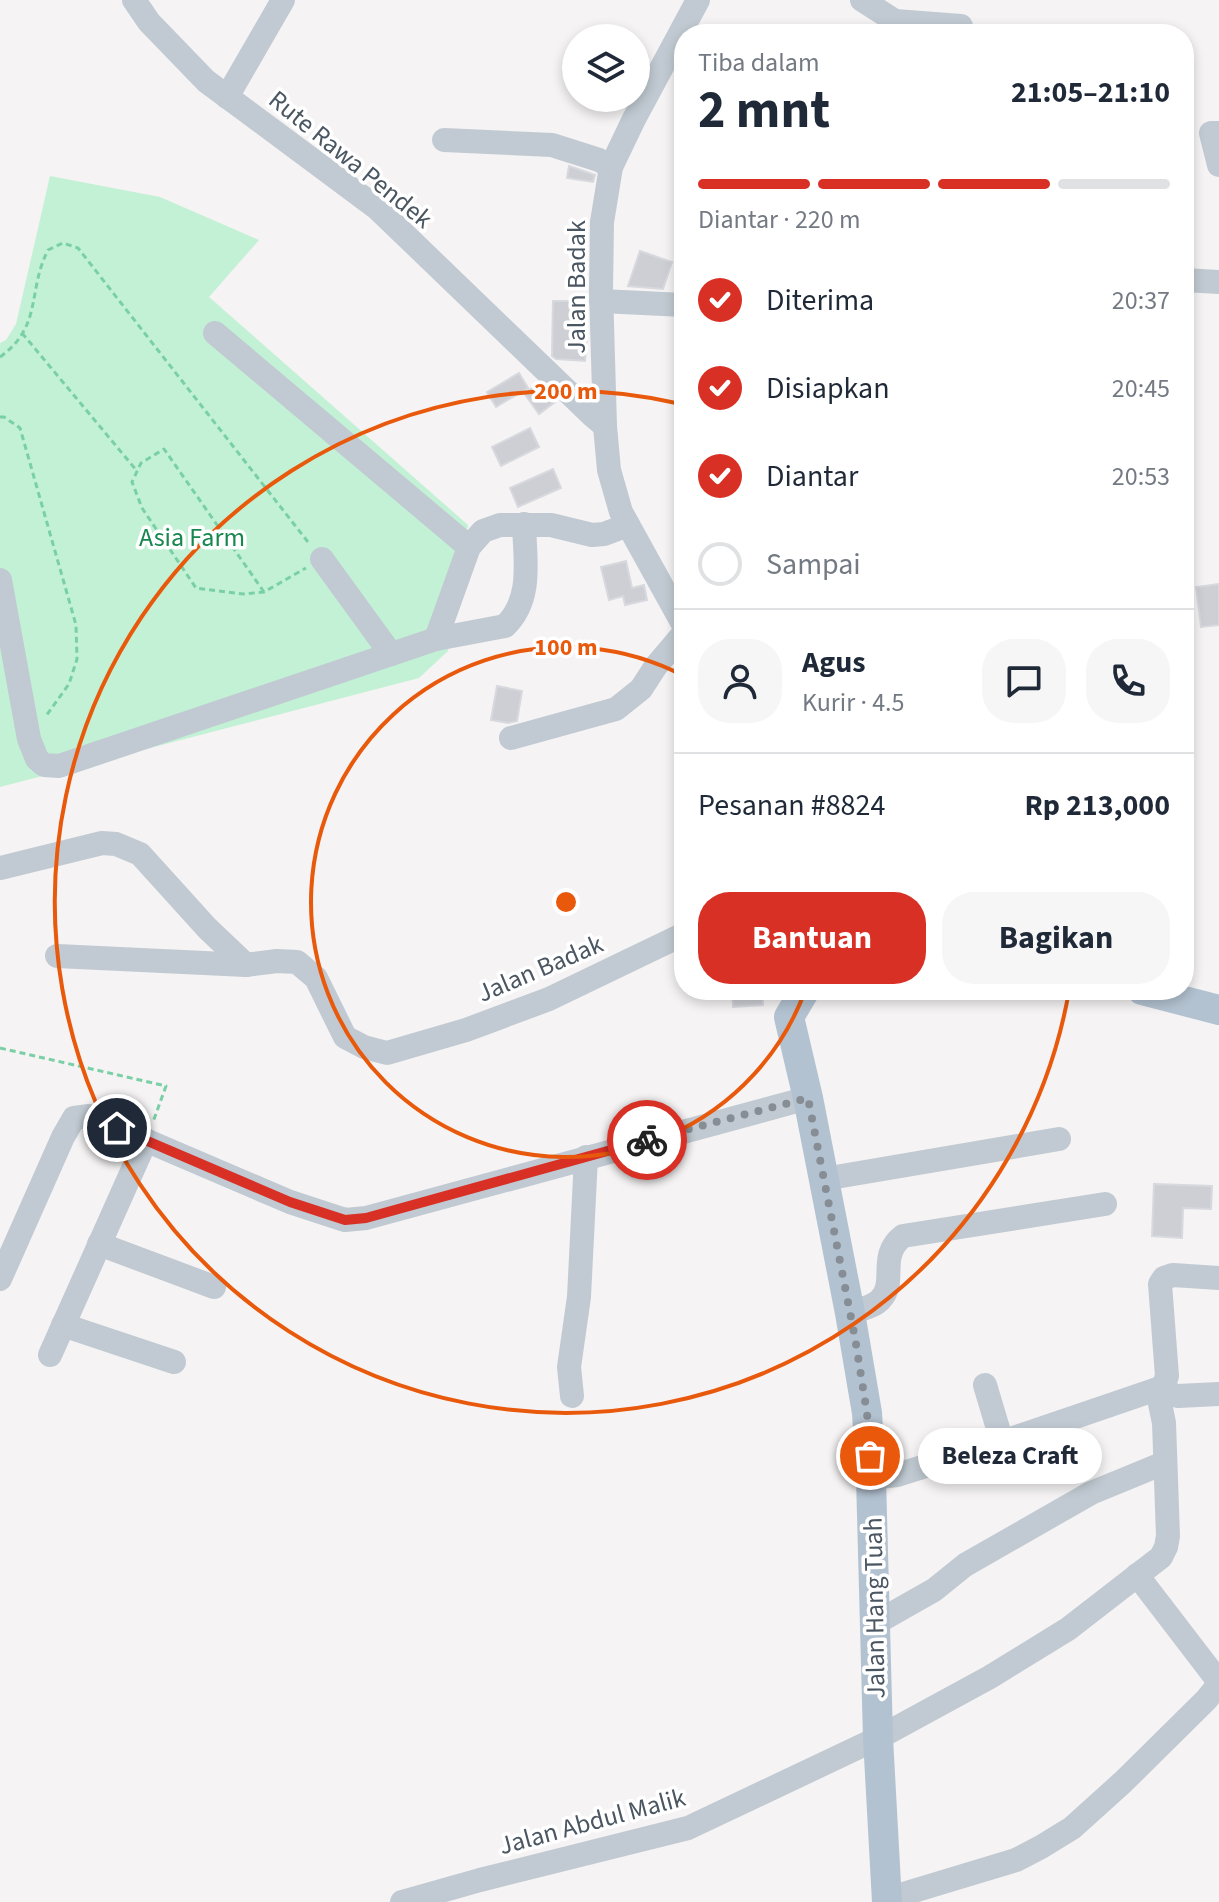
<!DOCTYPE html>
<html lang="id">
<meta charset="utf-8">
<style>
:root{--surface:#fff;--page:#f6f6f7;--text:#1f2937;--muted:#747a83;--line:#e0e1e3;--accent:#d93025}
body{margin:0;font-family:"Source Sans 3",sans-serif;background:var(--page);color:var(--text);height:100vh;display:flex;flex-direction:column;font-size:30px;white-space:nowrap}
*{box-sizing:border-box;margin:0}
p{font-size:26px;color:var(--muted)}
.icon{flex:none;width:44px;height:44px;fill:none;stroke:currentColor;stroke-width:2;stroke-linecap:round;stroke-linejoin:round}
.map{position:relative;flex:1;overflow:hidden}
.details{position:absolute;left:674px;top:24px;width:520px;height:976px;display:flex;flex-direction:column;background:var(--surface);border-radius:32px;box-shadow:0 4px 12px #0003}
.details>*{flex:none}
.controls{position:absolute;left:562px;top:24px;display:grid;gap:16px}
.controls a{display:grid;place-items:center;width:88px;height:88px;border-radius:50%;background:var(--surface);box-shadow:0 4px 12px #0003;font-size:40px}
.pin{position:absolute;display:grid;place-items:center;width:68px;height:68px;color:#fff;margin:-34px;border:4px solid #fff;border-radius:50%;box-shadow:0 2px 8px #0007}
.courier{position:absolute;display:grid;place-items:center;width:80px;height:80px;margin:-40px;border:6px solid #d93025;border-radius:50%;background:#fff;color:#222;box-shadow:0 2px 10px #0007}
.bubble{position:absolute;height:56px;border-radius:28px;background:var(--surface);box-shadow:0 4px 12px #0003;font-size:26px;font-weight:700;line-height:56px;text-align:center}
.overview em{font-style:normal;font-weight:700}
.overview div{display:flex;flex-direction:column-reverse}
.overview{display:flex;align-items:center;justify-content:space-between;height:136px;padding:0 24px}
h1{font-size:52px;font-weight:700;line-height:60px}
.bar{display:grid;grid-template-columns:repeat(4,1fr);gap:12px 8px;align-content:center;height:96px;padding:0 24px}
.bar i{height:10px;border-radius:6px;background:var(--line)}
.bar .on{background:var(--accent)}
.bar p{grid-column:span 4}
.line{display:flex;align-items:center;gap:20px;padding:0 24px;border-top:2px solid var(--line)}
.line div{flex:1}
.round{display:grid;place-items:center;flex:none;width:84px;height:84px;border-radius:32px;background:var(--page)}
ol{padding:0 24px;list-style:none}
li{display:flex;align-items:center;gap:24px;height:88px}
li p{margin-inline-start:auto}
li .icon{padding:8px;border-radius:50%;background:var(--accent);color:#fff;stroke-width:4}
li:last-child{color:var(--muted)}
li i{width:44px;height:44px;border:4px solid var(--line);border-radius:50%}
.button{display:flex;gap:16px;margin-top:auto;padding:16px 24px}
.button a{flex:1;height:92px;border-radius:32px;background:var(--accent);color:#fff;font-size:32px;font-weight:700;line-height:92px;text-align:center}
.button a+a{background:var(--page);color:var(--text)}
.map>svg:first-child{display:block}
.green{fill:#c3f1d5}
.building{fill:#cdcfd5;stroke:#d7d9de;stroke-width:2}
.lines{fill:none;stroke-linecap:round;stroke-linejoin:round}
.path{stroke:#7ad0a6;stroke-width:3;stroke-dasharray:6 4;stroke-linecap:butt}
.minor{stroke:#c1cad2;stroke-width:24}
.major{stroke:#b3c2d1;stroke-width:30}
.done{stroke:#868d94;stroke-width:8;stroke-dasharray:0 14.4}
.route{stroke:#d93025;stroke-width:10}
.ring{fill:none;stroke:#e8590c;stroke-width:4}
.labels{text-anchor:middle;stroke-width:7;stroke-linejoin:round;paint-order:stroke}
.street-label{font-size:26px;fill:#4a5661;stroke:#fff}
.park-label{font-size:26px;fill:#17864f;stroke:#fff}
.centre{fill:#e8590c;stroke:#fff;stroke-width:4}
.ring-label{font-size:24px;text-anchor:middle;font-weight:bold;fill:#e8590c;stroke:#fff;stroke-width:7;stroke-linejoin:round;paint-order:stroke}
</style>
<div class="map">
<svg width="1219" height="1902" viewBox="0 0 1219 1902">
<rect width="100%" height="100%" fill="#f5f3f3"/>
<polygon class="green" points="50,176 160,197 259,240 209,297 468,525 448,651 419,678 0,787 0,343 6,340 16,324"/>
<g class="building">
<polygon points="569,166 595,175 593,182 567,178"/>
<polygon points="640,251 672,262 663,289 628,286"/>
<polygon points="553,301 580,301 579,336 587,335 585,361 556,359 552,356"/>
<polygon points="519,373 528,388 496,407 487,392"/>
<polygon points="538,384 555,402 539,414 524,393"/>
<polygon points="530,428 539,447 501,466 492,447"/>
<polygon points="553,469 561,488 518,507 510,488"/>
<polygon points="626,561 632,588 644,585 647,600 625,605 623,596 609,600 601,567"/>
<polygon points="1219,584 1219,625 1201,627 1196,587"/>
<polygon points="497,686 522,691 517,721 508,723 491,720"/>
<polygon points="732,990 762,990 763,1005 733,1007"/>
<polygon points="1154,1184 1212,1186 1211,1209 1183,1208 1182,1238 1152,1236"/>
</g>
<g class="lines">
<g class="path">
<polyline points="22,333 137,471"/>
<path d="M0 357C43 326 27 291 48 250L63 243 78 248 308 542"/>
<polyline points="0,417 4,417 20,428 76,625 77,659 69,684 46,716"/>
<polyline points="264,592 164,449 141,463 132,482 142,508 196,588 243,594 264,592 306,568"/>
<polyline points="0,1048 166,1086 153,1122"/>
</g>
<g class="minor">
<polyline points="134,0 149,22 206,81 377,208 592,415 605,426"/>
<polyline points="862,0 895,21 961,26"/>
<polyline points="227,97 283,0"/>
<polyline points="1219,133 1211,133 1219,165"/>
<polyline points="444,140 552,145 599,160 611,167"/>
<polyline points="1184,280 1219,282"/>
<polyline points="601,301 684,305"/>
<polyline points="215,333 469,547"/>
<polyline points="322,559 391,654"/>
<path d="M0 580 29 739 37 759 44 765 59 766 436 639 505 626C533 599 525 560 524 524"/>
<polyline points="684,626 621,512 609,470 605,426 601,290 602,222 611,167 634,119 698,0"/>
<polyline points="436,639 469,547 483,531 500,525 551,525 592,535 604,534 628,525"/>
<polyline points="511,738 616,709 641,689 656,666 684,633"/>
<polyline points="0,868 102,843 116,844 140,854 207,928 246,965"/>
<polyline points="57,956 246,965 277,961 297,962 316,978 345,1037 364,1047 387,1053 466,1030 549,999 684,934"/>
<polyline points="824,1179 1059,1139"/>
<polyline points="99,1244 214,1287"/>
<polyline points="0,1279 63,1137 74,1118 89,1116 290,1202 345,1220 366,1218 808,1098"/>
<path d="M850 1313C859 1310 873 1307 880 1300 898 1282 877 1256 903 1236L1105 1204"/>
<polyline points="63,1325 174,1362"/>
<polyline points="50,1355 146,1140"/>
<polyline points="985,1385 1002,1442"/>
<polyline points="1163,1387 1173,1395 1178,1396 1219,1394"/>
<polyline points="572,1396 569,1367 579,1297 586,1157"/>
<polyline points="871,1478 897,1475 1002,1442 1163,1387 1167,1376 1160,1284 1164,1278 1173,1275 1219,1278"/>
<polyline points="1137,1575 1219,1682"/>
<polyline points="874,1624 934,1590 965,1565 1091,1493 1164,1463"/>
<polyline points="887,1899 1016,1860 1041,1847 1072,1828 1123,1782 1206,1700 1219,1684"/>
<polyline points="402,1902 480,1880 688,1828 878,1738 990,1677 1068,1629 1161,1557 1166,1547 1168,1536 1164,1423 1157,1389"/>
</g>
<g class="major">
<polyline points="805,990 789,1017 808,1098 850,1313 867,1413 871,1478 878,1738 887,1902"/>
<polyline points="1142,990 1219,1010"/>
</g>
</g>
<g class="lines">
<polyline class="done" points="647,1140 808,1098 855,1338 867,1413 870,1456"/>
<polyline class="route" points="117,1128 290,1202 345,1220 366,1218 647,1140"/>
</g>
<g class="ring">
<path d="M805 991A255 255 0 1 1 684 676"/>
<path d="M1069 991A511 511 0 1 1 681 404"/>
</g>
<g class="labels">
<g class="street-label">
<text transform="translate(351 159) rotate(39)" y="9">Rute Rawa Pendek</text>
<text transform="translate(576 287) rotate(-90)" y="9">Jalan Badak</text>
<text transform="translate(540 968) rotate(-23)" y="9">Jalan Badak</text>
<text transform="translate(874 1608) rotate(-91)" y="9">Jalan Hang Tuah</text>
<text transform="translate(592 1821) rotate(-15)" y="9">Jalan Abdul Malik</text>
</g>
<g class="park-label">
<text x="192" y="546">Asia Farm</text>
</g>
</g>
<circle cx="566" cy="902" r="12" class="centre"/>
<g class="ring-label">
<text x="566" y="399">200 m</text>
<text x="566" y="655">100 m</text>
</g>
</svg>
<div class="controls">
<a><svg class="icon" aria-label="layers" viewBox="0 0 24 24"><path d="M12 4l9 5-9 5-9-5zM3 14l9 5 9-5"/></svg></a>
</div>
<div class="pin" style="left:870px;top:1456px;background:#ea580c"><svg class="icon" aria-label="bag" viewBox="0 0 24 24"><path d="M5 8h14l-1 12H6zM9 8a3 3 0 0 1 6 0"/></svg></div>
<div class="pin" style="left:117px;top:1128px;background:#1f2937"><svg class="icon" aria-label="home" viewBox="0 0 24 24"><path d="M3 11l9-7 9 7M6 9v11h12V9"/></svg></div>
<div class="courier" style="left:647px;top:1140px"><svg class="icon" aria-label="bike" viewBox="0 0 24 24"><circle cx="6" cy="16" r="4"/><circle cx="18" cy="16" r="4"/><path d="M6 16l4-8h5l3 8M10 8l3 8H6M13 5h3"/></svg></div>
<div class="bubble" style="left:918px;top:1428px;width:184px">Beleza Craft</div>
<section class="details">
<div class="overview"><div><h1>2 mnt</h1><p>Tiba dalam</p></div><em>21:05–21:10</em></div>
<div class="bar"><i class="on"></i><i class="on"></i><i class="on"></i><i></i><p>Diantar · 220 m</p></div>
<ol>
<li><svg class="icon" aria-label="check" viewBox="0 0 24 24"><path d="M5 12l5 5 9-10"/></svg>Diterima<p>20:37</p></li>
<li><svg class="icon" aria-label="check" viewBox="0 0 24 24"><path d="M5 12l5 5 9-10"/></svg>Disiapkan<p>20:45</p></li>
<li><svg class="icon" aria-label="check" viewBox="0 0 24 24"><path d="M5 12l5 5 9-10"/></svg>Diantar<p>20:53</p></li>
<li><i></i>Sampai</li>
</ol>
<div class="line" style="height:144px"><a class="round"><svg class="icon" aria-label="person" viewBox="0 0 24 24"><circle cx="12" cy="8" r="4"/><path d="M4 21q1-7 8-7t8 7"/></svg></a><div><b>Agus</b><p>Kurir · 4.5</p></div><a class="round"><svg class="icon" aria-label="chat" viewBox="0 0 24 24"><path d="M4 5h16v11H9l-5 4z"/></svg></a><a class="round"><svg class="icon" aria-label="phone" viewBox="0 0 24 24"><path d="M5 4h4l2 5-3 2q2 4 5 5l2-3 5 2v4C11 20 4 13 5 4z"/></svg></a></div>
<div class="line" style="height:104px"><div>Pesanan #8824</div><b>Rp 213,000</b></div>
<div class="button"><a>Bantuan</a><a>Bagikan</a></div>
</section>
</div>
